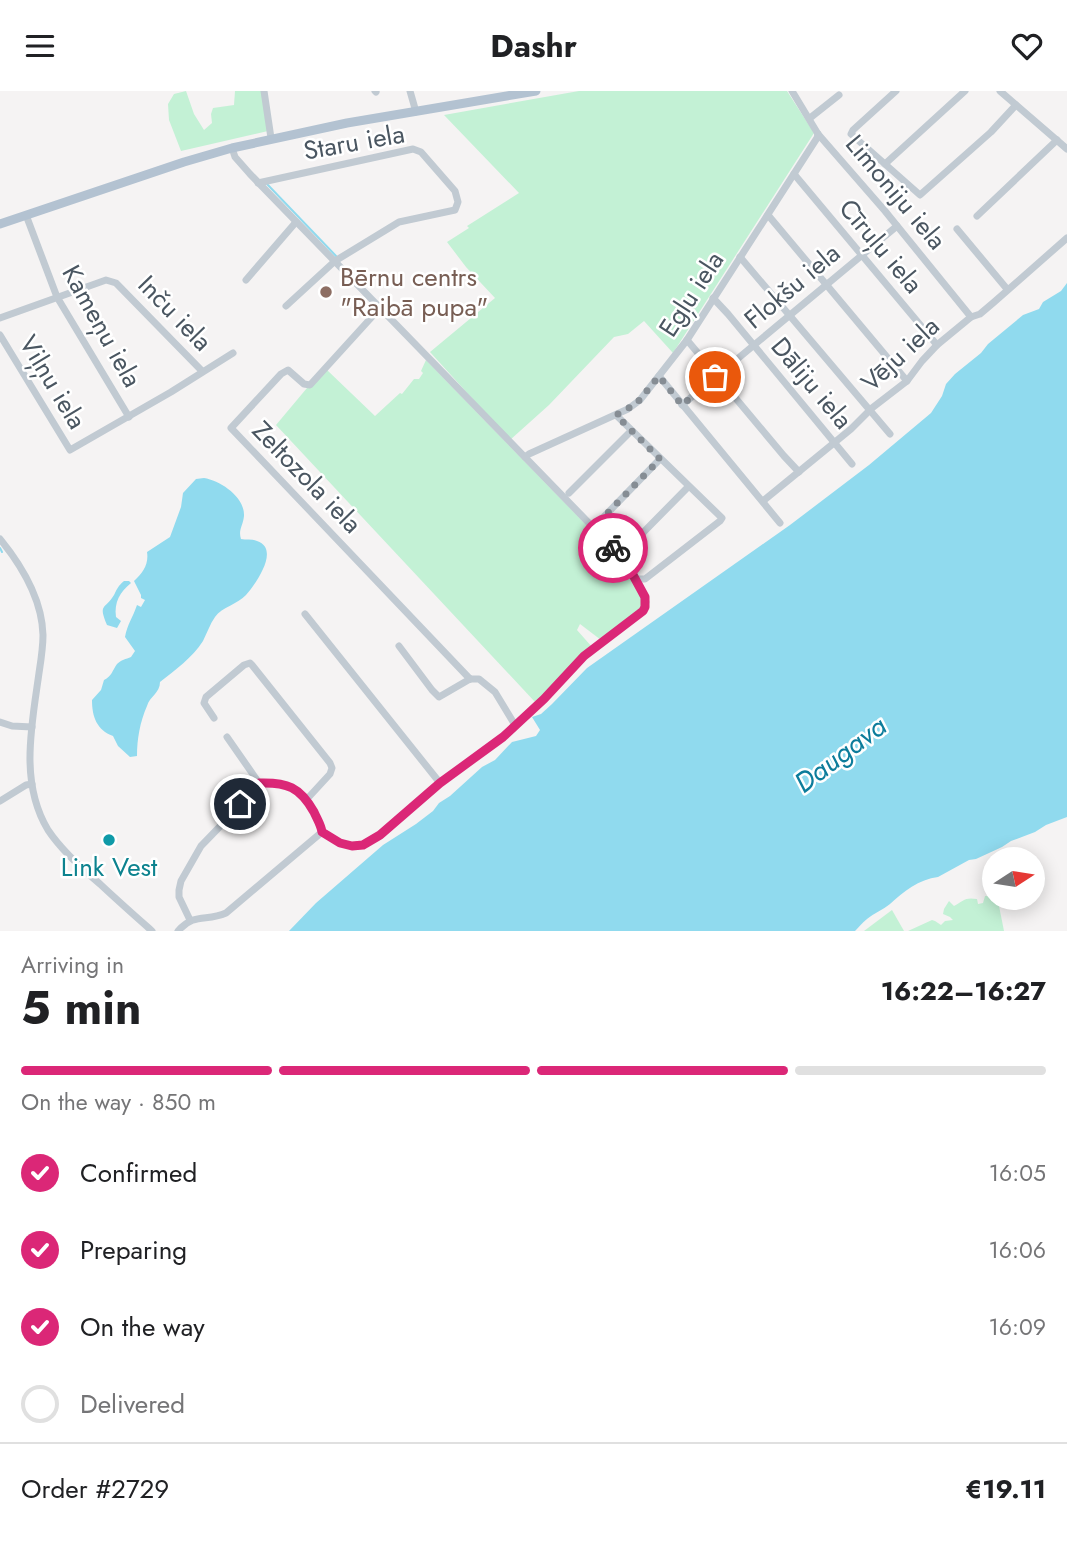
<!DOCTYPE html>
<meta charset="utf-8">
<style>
:root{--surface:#fff;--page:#f2f2f2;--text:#202124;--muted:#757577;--line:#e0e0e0;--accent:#db2777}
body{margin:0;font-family:Jost,sans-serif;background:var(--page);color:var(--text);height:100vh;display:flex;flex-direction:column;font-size:26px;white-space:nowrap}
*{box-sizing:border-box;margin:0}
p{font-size:23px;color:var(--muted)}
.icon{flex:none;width:38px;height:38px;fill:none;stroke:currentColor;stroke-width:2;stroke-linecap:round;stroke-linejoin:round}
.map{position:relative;height:840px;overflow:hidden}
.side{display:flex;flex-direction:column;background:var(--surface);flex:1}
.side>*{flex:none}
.needle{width:46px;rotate:78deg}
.tools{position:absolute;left:982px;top:756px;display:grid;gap:14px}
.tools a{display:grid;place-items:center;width:63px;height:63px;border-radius:50%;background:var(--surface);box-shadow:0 4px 18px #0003;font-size:35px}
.pin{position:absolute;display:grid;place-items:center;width:60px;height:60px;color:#fff;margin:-30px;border:4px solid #fff;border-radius:50%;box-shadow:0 2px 7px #0007}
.courier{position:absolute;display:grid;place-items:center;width:70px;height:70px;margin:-35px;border:5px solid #db2777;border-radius:50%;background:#fff;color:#222;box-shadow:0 2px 9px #0007}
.overview em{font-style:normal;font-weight:700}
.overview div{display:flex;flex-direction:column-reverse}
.overview{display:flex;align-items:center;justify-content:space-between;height:119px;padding:0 21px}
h1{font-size:46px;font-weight:700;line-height:52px}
.bar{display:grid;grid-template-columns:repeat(4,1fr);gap:10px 7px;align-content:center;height:84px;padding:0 21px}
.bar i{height:9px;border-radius:5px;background:var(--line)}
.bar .selected{background:var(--accent)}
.bar p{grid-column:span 4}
.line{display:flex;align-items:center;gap:18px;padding:0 21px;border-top:2px solid var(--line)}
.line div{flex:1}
ol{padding:0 21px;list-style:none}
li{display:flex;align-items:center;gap:21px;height:77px}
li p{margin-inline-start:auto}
li .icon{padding:7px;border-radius:50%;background:var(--accent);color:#fff;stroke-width:4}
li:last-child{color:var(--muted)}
li i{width:38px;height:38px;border:4px solid var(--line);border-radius:50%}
header{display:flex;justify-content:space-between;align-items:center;height:91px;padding:0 21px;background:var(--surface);font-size:32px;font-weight:700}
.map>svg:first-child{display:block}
.green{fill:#c3f1d5}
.water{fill:#90daee}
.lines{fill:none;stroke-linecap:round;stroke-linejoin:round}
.stream{stroke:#90daee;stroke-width:2}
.minor{stroke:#c1cad2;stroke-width:7}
.major{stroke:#b3c2d1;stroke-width:9}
.done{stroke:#868d94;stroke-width:7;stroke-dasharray:0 12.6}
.route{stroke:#db2777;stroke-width:9}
.education-dot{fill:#8d6e63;stroke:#fff;stroke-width:2.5}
.culture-dot{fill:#0f9aa8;stroke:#fff;stroke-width:2.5}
.labels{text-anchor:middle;stroke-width:5;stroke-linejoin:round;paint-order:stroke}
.street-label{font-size:26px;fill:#4a5661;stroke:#fff}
.education-label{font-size:26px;fill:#785e54;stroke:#fff;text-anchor:start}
.culture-label{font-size:26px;fill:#0d838f;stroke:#fff}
.water-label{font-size:28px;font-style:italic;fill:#0c7c9b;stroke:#fff}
</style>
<header><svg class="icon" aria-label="menu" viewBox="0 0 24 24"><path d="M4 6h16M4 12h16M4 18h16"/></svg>Dashr<svg class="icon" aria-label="heart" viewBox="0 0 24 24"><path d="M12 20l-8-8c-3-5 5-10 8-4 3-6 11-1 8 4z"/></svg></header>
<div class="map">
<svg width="1067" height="840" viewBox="0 0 1067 840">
<rect width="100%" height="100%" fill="#f5f3f3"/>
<g class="green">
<polygon points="186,0 194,23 204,39 212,32 211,23 213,17 234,14 235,0 262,0 268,40 181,60 169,29 168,13 174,3"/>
<polygon points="579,0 787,0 814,42 673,262 644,230 628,243 614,246 549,314 510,349 430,261 495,207 466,176 447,151 469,137 467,135 519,102 444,24"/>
<polygon points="426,269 627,476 643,510 640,521 601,549 580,533 577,539 592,556 538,612 535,611 276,334 307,297 327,279 375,325 400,302 402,303 414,288 419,288 423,282 421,280"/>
<path d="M985 805H990L997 810 999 815 1004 840H908L932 829 935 830 941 834 945 830 953 829 950 826 943 823 944 818 949 810 954 815C964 810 964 806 977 808L978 813 983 812Z"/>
<polygon points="892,819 904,840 864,840"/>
</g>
<g class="water">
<path d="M1067 192V726L1046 734 1035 741 1011 750 1002 756 976 768 969 769 938 786C919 788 903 801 890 813 883 819 874 822 867 828 862 832 859 836 855 840H289L316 812 383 754 416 733 433 720 439 712 450 705 482 676 495 669 512 651 536 645 540 639 532 626 541 623 552 613 587 577 790 434 869 374 931 322 942 305 946 293 955 283 981 262 988 253 1023 224 1039 218 1043 211 1061 200Z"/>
<path d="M204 387C221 390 245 406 244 425 243 435 238 439 241 448 246 449 253 448 257 450 281 458 255 494 246 504 238 513 222 516 215 526 210 533 207 542 203 550 192 567 175 579 160 591 160 602 150 605 147 615 140 631 137 648 137 665L130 666 118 655 113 645C97 639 92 626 92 609L101 599 104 589C112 585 112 580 117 573 121 569 126 568 131 566L135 560 125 546C127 534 133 526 137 514L141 516 145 509 141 507V504L134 490C143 482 149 473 147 461L170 446 181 416 183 402 196 388Z"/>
<path d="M124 490H129L131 492C120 501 114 511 116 526L121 530 117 537 107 534C98 512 105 519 114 504 117 498 118 495 124 490Z"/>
</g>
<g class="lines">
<g class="stream">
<polyline points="267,93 336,165"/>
<polyline points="0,457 2,461"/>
</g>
<g class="minor">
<polyline points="264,0 271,47"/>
<polyline points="375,0 376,1"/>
<polyline points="410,0 416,21"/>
<polyline points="792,0 818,43 885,120 971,226"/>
<polyline points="896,0 853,39 851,43 920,104 991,41 1016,14"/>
<polyline points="1000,0 1067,58"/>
<polyline points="810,27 839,4"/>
<path d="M232 57 235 66 250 83 619 463 632 480 646 511 643 520 584 565 544 608 503 646 440 692 380 744 363 754 352 755 340 752 322 741C321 734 317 728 314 721 300 695 287 691 259 692"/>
<polyline points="885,73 965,0"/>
<polyline points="794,83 937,254"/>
<polyline points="258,92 413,58 421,61 455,100 458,111 455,119 399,131 335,170 286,215"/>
<polyline points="26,124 57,206 129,326"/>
<polyline points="768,124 907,290"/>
<polyline points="977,125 1057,49"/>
<polyline points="957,138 1007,198"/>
<polyline points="740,166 890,343"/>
<polyline points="246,189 296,131"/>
<polyline points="713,207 728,223 852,373"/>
<polyline points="380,217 310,294 304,293 288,279 281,283 231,337 470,588"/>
<polyline points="0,227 106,189 116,192 202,280"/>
<polyline points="0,244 70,359 171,301 233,262"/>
<polyline points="687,249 784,365 799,381"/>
<polyline points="659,285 780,432"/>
<polyline points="682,314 897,135"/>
<polyline points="616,324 722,427 720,430 645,488 635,488"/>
<polyline points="525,366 529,363 628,318 640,309 687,249 817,47 818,43"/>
<polyline points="569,402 631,340"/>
<polyline points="763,410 851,338 872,317 907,290 922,270 937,254 971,226 980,223 993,212 1067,147"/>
<polyline points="593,437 660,368"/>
<path d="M0 448C22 475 42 508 43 544 43 557 41 569 39 582 32 633 19 691 48 739 62 760 81 777 100 793 117 809 134 824 152 840"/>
<polyline points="620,465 688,396"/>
<polyline points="305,523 440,692"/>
<polyline points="399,555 432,599 439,606 470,588"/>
<polyline points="470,588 479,588 495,601 515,634"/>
<polyline points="214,627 204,612 206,606 244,574 250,572 252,574 330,672 332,677 330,683 307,708"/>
<polyline points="0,631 12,635 32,636"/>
<polyline points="227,646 259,692"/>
<polyline points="0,710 26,694 32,693"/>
<polyline points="190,829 179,806 179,799 181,790 201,755 233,722 240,713 259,692"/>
<path d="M178 840C195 821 206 831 226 822L322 741"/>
</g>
<polyline class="major" points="0,133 184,71 232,57 347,32 536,0"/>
</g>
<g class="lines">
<polyline class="done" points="613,457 593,437 660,368 616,324 636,313 659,285 682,314 715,286"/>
<path class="route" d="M240 713 259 692C287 691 300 696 314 721 317 728 321 734 322 741L340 752 352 755 363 754 380 744 440 692 503 646 544 608 584 565 643 520 645 516V506L627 473 613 457"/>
</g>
<circle class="education-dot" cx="326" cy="201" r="7"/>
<circle class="culture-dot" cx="109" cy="749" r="7"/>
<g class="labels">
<g class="street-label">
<text transform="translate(354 51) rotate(-10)" y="9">Staru iela</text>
<text transform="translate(896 101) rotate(50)" y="9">Limoniju iela</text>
<text transform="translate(881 155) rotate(50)" y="9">Cīruļu iela</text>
<text transform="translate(792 195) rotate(-40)" y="9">Flokšu iela</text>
<text transform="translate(691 203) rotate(-57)" y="9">Egļu iela</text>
<text transform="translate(175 222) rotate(46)" y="9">Inču iela</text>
<text transform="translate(102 235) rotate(61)" y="9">Kameņu iela</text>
<text transform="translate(900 263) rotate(-43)" y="9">Vēju iela</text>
<text transform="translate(53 291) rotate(59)" y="9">Viļņu iela</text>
<text transform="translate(812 292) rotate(50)" y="9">Dāliju iela</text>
<text transform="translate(307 386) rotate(46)" y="9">Zeltozola iela</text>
</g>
<g class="education-label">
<text x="340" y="195">Bērnu centrs<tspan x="340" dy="30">"Raibā pupa"</tspan></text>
</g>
<g class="culture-label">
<text x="109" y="785">Link Vest</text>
</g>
<g class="water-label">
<text transform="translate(840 663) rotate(-37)" y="10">Daugava</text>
</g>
</g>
</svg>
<div class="tools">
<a><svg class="needle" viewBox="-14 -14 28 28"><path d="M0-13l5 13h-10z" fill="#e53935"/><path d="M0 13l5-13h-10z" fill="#757577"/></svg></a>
</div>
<div class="pin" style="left:715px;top:286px;background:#ea580c"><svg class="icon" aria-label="bag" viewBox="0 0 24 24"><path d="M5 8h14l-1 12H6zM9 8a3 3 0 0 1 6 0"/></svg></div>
<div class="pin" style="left:240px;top:713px;background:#1f2937"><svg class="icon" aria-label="home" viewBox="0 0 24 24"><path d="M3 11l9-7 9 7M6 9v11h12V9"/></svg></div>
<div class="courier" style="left:613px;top:457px"><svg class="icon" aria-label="bike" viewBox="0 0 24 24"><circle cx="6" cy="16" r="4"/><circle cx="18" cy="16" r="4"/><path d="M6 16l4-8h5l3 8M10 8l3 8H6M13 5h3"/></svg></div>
</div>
<section class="side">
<div class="overview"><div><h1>5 min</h1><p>Arriving in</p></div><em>16:22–16:27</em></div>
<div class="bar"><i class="selected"></i><i class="selected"></i><i class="selected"></i><i></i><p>On the way · 850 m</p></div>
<ol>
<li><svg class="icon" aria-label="check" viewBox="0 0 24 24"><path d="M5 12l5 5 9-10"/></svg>Confirmed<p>16:05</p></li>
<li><svg class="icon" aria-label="check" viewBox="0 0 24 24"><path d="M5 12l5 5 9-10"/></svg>Preparing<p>16:06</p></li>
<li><svg class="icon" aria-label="check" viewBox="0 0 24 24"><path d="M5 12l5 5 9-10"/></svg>On the way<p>16:09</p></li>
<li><i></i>Delivered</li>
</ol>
<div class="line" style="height:91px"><div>Order #2729</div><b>€19.11</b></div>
</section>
